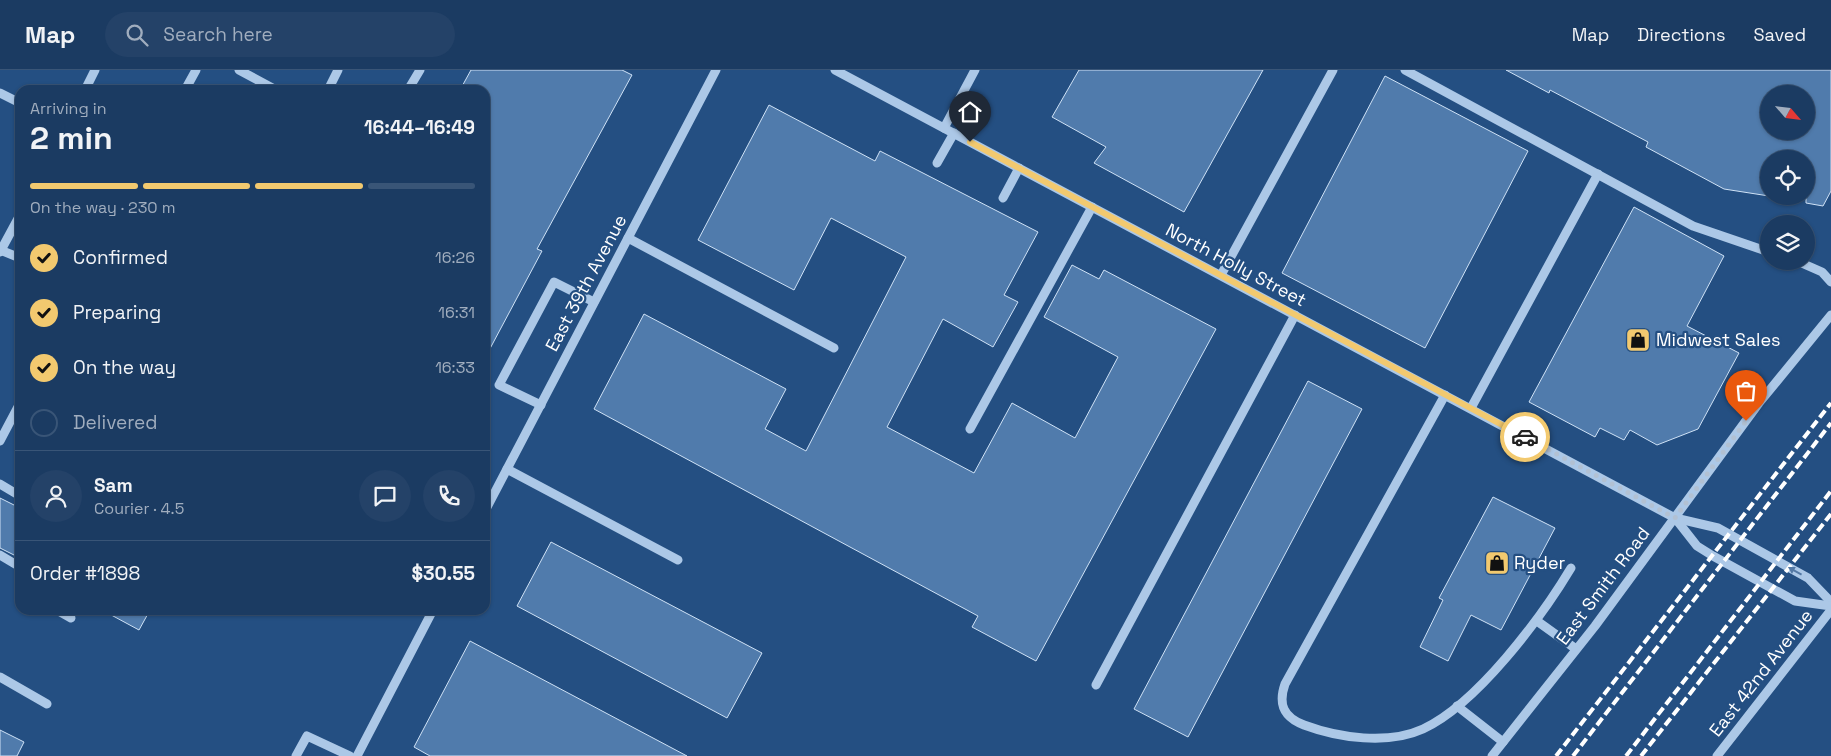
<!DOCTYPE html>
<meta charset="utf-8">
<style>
:root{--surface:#1b3b62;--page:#244268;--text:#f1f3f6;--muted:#a0adbe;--line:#395577;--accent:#f2c96f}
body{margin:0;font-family:"Space Grotesk",sans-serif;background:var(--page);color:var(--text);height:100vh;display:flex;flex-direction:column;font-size:19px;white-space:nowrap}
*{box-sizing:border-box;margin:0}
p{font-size:16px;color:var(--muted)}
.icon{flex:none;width:28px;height:28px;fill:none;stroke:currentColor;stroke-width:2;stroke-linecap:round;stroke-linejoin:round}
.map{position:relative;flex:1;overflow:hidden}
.drawer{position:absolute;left:15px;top:15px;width:475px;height:530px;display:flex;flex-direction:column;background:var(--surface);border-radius:15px;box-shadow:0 1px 4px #0004,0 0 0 1px var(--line)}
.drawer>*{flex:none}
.needle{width:32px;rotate:118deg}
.buttons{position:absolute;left:1760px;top:15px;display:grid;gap:10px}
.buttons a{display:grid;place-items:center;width:55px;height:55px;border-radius:50%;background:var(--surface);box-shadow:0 1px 4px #0004,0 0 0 1px var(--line);font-size:25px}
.pin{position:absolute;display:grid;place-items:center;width:42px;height:42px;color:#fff;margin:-51px -21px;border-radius:50% 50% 50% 0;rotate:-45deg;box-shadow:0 0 5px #0007}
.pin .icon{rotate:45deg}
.courier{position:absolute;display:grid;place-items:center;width:50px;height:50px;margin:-25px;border:4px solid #f2c96f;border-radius:50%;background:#fff;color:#222;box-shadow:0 1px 6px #0007}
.summary em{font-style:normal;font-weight:700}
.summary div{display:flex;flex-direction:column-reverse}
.summary{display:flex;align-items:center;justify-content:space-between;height:85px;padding:0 15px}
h1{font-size:32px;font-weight:700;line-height:38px}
.bar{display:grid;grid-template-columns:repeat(4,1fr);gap:8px 5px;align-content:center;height:60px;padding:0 15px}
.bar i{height:6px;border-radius:4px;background:var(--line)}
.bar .on{background:var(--accent)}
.bar p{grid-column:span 4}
.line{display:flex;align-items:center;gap:12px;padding:0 15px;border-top:1px solid var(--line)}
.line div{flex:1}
.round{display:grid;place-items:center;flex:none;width:52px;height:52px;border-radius:26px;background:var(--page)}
ol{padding:0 15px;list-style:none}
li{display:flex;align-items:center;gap:15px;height:55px}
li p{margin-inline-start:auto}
li .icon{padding:5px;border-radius:50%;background:var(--accent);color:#111;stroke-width:4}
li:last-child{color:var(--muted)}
li i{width:28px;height:28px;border:2px solid var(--line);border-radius:50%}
header{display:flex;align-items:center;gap:30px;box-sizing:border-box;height:70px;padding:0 25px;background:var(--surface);border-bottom:1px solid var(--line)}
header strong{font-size:24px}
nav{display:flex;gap:28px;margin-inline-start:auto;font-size:18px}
.search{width:350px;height:45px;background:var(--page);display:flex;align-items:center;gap:12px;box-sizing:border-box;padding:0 18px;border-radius:28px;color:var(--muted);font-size:19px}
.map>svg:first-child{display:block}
.building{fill:#507bac;stroke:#cfe2f6;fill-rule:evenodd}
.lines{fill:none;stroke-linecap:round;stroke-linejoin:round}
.minor{stroke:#acc8e7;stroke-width:9}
.rail{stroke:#fff;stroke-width:4;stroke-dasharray:9 4;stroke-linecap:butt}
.oneway{fill:#5479a5}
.done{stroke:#b2c1d3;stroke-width:5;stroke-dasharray:0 9}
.route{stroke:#f2c96f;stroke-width:6}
.labels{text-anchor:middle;stroke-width:4.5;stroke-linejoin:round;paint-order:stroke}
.street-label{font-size:18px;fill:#fff;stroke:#244f82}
.poi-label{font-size:18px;fill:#fff;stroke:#244f82;text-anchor:start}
</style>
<header>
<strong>Map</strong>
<div class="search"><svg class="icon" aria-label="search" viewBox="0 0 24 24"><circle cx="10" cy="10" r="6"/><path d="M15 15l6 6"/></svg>Search here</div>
<nav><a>Map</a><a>Directions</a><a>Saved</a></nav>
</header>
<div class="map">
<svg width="1831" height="686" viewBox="0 0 1831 686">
<rect width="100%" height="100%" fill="#244f82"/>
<g class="building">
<polygon points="471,0 622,0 632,5 537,179 542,181 485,288 485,20 460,20"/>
<polygon points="1079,0 1263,0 1184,142 1094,93 1106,77 1052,47"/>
<path d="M1506 0H1831V121L1823 136 1806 133V89H1769V126L1724 119 1646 77 1648 72 1550 20 1549 23ZM1769 24H1806V61H1769Z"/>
<polygon points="1385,6 1528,81 1425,278 1282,203"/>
<polygon points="769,35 875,91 880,81 1038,162 1004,225 1018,232 993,277 943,249 887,357 974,403 1012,333 1075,368 1118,287 1044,247 1072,195 1099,209 1104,200 1216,259 1036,591 972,557 978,546 594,339 644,244 786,319 765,359 806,381 906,187 831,148 794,220 698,170"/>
<polygon points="1634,137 1724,186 1687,256 1739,283 1698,359 1657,375 1630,360 1624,370 1600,358 1595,367 1529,332"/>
<polygon points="1308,311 1362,339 1188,667 1134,639"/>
<polygon points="1493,427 1555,458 1501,560 1471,545 1448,591 1420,577 1443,530 1439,528"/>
<polygon points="0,428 20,438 20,488 0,478"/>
<polygon points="551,472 762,583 727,648 517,536"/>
<polygon points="102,540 150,540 139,560"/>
<polygon points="470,571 687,686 430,686 414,677"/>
<polygon points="0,660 24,672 17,686 0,686"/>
</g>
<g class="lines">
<g class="minor">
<polyline points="239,0 276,20"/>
<polyline points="835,0 1675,448 1718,458 1808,508 1831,532"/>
<polyline points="1405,0 1693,156 1769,182"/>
<polyline points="85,20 95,0"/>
<polyline points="185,20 196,0"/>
<polyline points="328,20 338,0"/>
<polyline points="408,20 420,0"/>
<polyline points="0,23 20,33"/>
<polyline points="944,58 975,0"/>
<polyline points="937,93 954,63"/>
<polyline points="1003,128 1019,98"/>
<polyline points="628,168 834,278"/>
<polyline points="0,180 20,188"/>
<polyline points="0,182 20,145"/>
<polyline points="1797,191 1822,202 1831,212"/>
<polyline points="1221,205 1333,0"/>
<path d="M1445 325 1285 614C1278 634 1283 647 1304 655 1339 668 1388 675 1423 659 1477 634 1541 548 1571 498"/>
<polyline points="541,335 499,315 554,212 594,232"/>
<polyline points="1471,338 1598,104"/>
<polyline points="970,359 1092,137"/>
<polyline points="0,371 20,333"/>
<polyline points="507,399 678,490"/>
<polyline points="0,414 20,426"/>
<polyline points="485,441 716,0"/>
<polyline points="1675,448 1697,476 1713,486 1795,531 1831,536"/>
<polyline points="0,485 20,497"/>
<polyline points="57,540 71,548"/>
<polyline points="1537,551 1576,579"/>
<polyline points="0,607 47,634"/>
<polyline points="1096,615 1295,245"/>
<polyline points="1457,636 1503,672"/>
<polyline points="296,686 307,666 350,686"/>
<polyline points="357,686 433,540"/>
<polyline points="1492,686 1595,556 1759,333 1831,245"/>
<polyline points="1717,686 1831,540"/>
</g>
<g class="rail">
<polyline points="1556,686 1831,333"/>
<polyline points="1573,686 1831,353"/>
<polyline points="1626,686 1831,421"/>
<polyline points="1641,686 1831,444"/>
</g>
</g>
<defs><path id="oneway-solid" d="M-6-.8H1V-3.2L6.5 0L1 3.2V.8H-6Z" transform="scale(1.25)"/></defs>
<use class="oneway" href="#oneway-solid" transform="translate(1795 501) rotate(-151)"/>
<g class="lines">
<polyline class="done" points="1525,367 1675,448 1746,351"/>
<polyline class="route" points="970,72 1525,367"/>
</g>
<defs>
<symbol id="shop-square" viewBox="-11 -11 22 22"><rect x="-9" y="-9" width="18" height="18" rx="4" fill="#f2c96f" stroke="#244f82"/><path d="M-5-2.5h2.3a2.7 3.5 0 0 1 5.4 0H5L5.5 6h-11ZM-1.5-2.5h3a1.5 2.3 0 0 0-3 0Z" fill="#111"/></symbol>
</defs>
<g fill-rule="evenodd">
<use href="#shop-square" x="1624" y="256" width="28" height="28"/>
<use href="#shop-square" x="1483" y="479" width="28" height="28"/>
</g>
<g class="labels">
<g class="street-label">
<text transform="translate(1236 195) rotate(28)" y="6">North Holly Street</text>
<text transform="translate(586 213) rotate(-62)" y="6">East 39th Avenue</text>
<text transform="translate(1603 516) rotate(-53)" y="6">East Smith Road</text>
<text transform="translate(1761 603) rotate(-52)" y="6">East 42nd Avenue</text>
</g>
<g class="poi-label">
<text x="1656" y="276">Midwest Sales</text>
<text x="1514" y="499">Ryder</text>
</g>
</g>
</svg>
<div class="buttons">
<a><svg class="needle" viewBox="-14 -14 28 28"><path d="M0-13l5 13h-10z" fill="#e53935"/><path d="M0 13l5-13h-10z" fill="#a0adbe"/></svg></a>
<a><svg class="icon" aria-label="locate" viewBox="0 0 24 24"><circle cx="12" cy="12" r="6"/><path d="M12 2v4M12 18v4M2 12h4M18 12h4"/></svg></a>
<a><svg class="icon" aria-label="layers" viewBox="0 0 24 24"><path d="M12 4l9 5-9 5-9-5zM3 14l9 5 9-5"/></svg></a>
</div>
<div class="pin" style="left:1746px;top:351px;background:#ea580c"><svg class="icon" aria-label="bag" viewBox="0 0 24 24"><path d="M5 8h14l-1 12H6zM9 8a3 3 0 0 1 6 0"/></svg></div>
<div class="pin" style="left:970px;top:72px;background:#1f2937"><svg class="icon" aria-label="home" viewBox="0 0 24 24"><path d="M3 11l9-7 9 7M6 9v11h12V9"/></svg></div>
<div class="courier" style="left:1525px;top:367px"><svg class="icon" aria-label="car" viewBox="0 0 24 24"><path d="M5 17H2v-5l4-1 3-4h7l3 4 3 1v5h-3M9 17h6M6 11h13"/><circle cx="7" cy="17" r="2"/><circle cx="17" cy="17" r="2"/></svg></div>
<section class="drawer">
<div class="summary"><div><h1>2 min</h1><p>Arriving in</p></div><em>16:44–16:49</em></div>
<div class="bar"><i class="on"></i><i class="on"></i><i class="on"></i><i></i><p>On the way · 230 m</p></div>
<ol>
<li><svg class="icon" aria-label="check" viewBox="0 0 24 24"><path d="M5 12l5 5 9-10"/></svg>Confirmed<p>16:26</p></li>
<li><svg class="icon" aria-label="check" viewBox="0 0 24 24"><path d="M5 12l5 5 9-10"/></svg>Preparing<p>16:31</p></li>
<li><svg class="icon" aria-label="check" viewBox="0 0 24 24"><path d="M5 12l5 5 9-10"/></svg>On the way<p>16:33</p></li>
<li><i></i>Delivered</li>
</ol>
<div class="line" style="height:90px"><a class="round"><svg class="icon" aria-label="person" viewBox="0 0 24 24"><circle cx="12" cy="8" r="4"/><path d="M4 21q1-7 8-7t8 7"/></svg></a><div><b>Sam</b><p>Courier · 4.5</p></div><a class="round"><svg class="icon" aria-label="chat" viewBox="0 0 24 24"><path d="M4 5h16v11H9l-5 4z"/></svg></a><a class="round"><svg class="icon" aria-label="phone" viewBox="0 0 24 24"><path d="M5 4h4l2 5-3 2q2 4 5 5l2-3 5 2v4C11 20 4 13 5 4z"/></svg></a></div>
<div class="line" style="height:65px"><div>Order #1898</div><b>$30.55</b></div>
</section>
</div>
